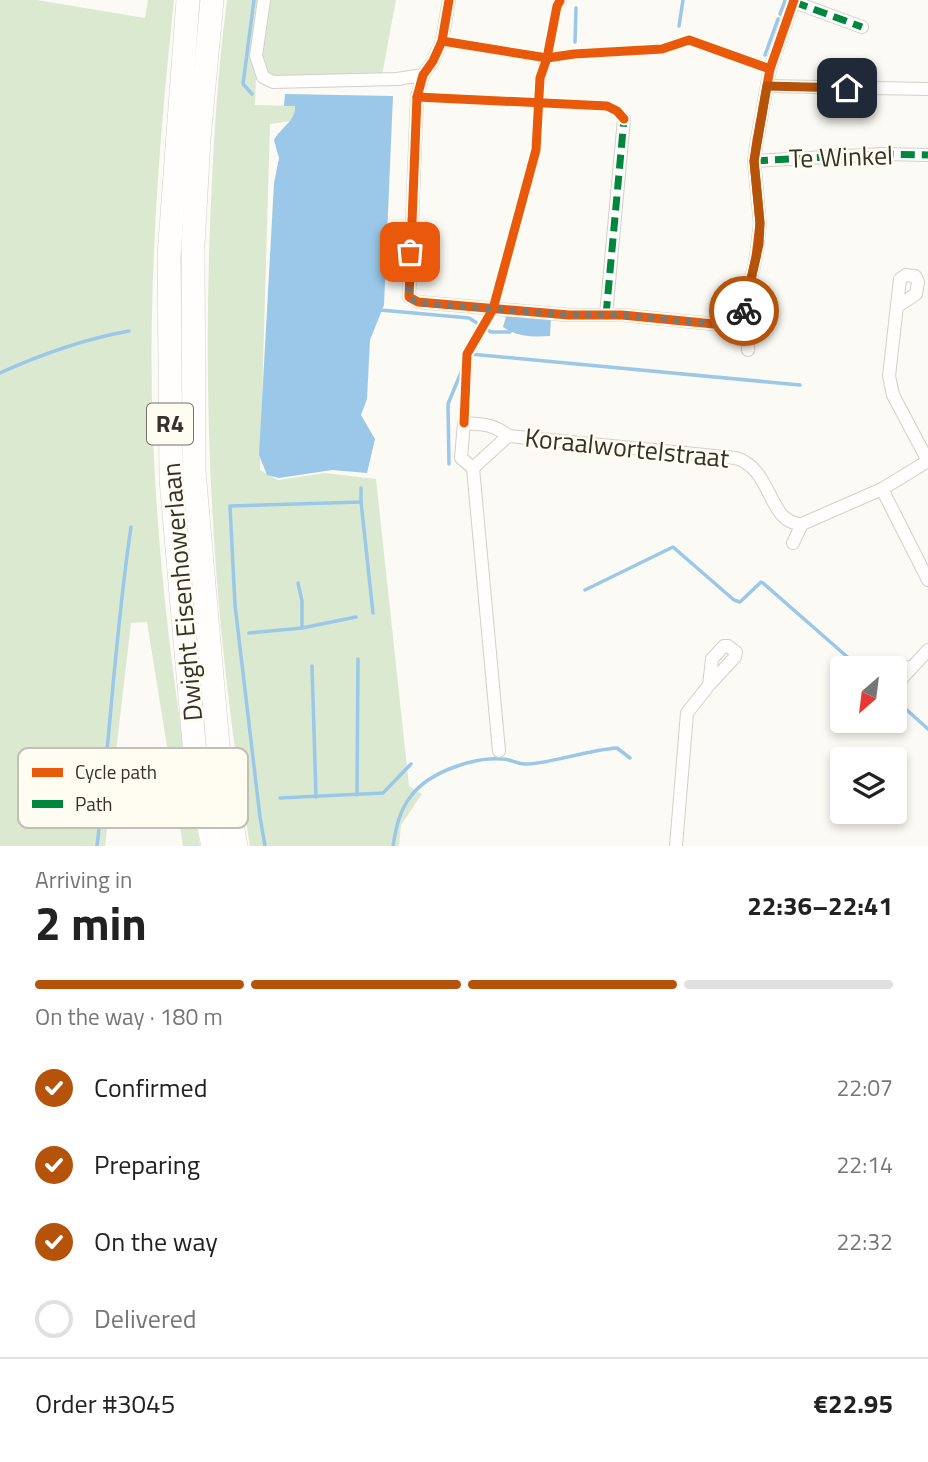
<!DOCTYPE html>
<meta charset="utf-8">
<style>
:root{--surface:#fff;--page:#f6f6f6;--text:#222;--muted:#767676;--line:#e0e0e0;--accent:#b45309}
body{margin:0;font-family:"Titillium Web",sans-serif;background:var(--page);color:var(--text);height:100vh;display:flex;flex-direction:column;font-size:26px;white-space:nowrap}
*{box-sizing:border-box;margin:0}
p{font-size:23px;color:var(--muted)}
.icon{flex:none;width:38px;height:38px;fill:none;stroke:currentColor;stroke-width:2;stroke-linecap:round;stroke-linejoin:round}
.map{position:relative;height:846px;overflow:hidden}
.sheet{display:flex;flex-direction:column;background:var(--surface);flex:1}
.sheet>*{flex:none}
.needle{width:46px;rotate:208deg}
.tools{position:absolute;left:830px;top:656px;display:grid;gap:14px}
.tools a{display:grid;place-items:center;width:77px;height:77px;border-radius:7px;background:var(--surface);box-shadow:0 4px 10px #0003;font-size:35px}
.pin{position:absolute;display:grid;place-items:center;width:60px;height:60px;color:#fff;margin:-30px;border-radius:14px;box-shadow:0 4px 10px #0006}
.courier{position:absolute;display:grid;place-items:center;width:70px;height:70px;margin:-35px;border:5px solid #b45309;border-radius:50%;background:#fff;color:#222;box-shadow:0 2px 9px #0007}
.overview em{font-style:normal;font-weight:700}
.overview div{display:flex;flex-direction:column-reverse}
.overview{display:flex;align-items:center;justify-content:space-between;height:119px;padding:0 35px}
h1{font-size:46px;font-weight:700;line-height:52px}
.bar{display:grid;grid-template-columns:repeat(4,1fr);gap:10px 7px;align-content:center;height:84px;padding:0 35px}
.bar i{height:9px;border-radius:5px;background:var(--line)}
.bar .current{background:var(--accent)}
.bar p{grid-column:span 4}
.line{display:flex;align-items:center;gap:18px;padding:0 35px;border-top:2px solid var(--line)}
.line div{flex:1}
ol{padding:0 35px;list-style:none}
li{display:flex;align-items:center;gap:21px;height:77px}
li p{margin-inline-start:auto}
li .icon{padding:7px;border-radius:50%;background:var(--accent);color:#fff;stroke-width:4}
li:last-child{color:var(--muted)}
li i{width:38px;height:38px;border:4px solid var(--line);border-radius:50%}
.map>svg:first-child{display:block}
.green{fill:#dbe9d1}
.water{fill:#9bc8e8}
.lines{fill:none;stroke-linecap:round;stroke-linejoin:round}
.stream{stroke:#9bc8e8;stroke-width:3.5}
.street-casing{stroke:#d2d0cb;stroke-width:14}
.highway-casing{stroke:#d2d0cb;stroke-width:24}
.street{stroke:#fffefd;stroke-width:12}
.highway{stroke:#fffefd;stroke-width:23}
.quiet{stroke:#00873e;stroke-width:7;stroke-dasharray:14 7;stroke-linecap:butt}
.cycleway-casing{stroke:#fffcf1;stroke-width:13}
.cycleway{stroke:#e8590c;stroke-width:9}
.done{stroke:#7b7872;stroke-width:7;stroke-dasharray:0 12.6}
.route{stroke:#b45309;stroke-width:9}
.labels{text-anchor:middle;stroke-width:5;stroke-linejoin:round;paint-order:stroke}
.shield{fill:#fffcf1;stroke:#726f67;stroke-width:2}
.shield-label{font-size:24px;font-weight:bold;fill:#35322c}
.street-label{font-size:26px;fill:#35322c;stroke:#fffcf1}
.key{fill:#fffcf1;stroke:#c2bfb6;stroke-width:2}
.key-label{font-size:19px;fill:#35322c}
</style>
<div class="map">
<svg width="928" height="846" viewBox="0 0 928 846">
<rect width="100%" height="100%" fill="#fcfaf4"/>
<g class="green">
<path d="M0 0H37L145 18 148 0H174C163 104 154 208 152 313 148 491 169 670 200 846H183L147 622 131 623 105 846H0Z"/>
<path d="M227 0H396L382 75 256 76 255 105 295 106 296 114 292 121 270 124 260 470 278 480 325 473 376 479 409 786 422 794 401 825 399 846H250C215 641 202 435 210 227 213 151 217 76 227 0Z"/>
</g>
<g class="water">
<path d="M285 94 393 96 384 305 370 340 367 399 361 415 375 439 367 473 332 470 279 478 267 475 259 455 274 183 279 158 274 140C281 127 296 121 295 106H284Z"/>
<path d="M507 313 551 317 550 336C533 337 518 337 503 327Z"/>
</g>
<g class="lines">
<g class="stream">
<polyline points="780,14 785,1"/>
<polyline points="679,26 683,0"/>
<polyline points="575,42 576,8"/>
<polyline points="765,55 778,19"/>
<polyline points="252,94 243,84 254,0"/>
<polyline points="380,310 469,318 491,332 510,332"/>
<polyline points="470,354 800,385"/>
<path d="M0 373C42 354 84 339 129 331"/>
<polyline points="449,464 448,404 462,370 491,311"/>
<polyline points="361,488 361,502 373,613"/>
<polyline points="298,583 302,601 302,628"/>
<polyline points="585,590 673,547 734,600 740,602 761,582 763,583 860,668"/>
<polyline points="249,633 302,628 356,617"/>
<polyline points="312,666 316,797"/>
<polyline points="898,702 928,729"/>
<polyline points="357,795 358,659"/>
<polyline points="280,798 383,793 411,764"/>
<path d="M97 846C110 740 115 633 131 527"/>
<polyline points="265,846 260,817 235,605 230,506 361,502"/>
<path d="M393 846C396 828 399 811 411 796 429 772 473 757 502 759 511 759 519 765 528 764 557 762 587 750 617 748L630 758"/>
</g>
<defs>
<g id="street">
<polyline points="264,0 256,56 263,77 273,82 397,79 423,75"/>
<polyline points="449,0 442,41 433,61 423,75 417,97 409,297 418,302 569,315 622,315 724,325 734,324 743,314 756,257 760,223 754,161 757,140 770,69 794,0"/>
<polyline points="560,1 560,0"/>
<polyline points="794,2 862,27"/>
<polyline points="767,86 928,89"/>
<polyline points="754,161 883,154 928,155"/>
<polyline points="898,306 916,294 918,282 915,276 906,275 900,279 889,376 893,395 928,461"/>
<polyline points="606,315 624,119"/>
<polyline points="741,318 748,328 748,350"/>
<path d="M473 468 461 458 464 423C482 424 494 424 508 436"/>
<polyline points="882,489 928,580"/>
<polyline points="793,543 802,524"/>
<polyline points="888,668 899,666 911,668"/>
<polyline points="894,687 928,650"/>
<path d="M499 751 473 468 508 436 736 458C773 469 768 525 802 524L882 489 928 461"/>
<polyline points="676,846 687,713 709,685 735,657 736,652 728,646 724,646 712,659 709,685"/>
</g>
<g id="highway">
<polyline points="188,0 169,256 171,479 196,766 213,846"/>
<polyline points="212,0 199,139 193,245 194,471 219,757 236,846"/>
</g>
</defs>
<use href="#street" class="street-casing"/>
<use href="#highway" class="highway-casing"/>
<use href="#street" class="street"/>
<use href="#highway" class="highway"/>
<g class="quiet">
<polyline points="794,2 862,27"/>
<polyline points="754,161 883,154 928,155"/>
<polyline points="606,315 624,119"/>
</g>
<defs>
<g id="cycleway">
<polyline points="449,0 442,41 433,61 423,75 417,97 409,297 418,302 569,315 622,315 724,325 734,324 743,314 756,257 760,223 754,161 757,140 770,69 794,0"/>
<polyline points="442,41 547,58 574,54 662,49 689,40 770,69"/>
<polyline points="417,97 607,106 617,111 624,119"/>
<polyline points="464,423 467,354 493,309 536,150 540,78 547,58 557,6 560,1"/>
</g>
</defs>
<use href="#cycleway" class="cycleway-casing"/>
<use href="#cycleway" class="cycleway"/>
</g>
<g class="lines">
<polyline class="done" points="410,252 409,297 418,303 569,315 622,315 724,325 738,321 744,311"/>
<polyline class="route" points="744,311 759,244 760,223 754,161 767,86 847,88"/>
</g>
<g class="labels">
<rect class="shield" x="147" y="403.5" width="46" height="41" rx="5"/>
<g class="shield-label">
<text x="170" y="432">R4</text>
</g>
<g class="street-label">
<text transform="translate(841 157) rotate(-2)" y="9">Te Winkel</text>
<text transform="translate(627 448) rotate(6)" y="9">Koraalwortelstraat</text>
<text transform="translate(182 592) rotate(-95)" y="9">Dwight Eisenhowerlaan</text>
</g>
</g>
<rect x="18" y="748" width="230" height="80" rx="10" class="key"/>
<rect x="32" y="768" width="31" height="9" fill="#e8590c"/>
<rect x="32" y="800" width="31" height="8" fill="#00873e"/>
<g class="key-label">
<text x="75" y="779">Cycle path</text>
<text x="75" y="811">Path</text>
</g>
</svg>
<div class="tools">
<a><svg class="needle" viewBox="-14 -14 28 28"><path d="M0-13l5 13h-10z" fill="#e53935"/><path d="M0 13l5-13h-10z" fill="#767676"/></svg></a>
<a><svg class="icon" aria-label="layers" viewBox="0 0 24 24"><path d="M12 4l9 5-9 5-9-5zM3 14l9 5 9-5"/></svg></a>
</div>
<div class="pin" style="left:410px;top:252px;background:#ea580c"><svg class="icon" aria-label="bag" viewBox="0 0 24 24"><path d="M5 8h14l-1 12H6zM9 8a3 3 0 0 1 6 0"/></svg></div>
<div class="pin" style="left:847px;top:88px;background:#1f2937"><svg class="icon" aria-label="home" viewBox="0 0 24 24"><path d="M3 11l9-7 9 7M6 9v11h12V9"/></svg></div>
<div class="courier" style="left:744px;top:311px"><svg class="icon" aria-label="bike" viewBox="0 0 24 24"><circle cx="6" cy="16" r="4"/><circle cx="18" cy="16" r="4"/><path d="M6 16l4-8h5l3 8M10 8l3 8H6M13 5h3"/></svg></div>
</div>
<section class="sheet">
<div class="overview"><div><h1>2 min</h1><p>Arriving in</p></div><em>22:36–22:41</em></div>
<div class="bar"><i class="current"></i><i class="current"></i><i class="current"></i><i></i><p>On the way · 180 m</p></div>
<ol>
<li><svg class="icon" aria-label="check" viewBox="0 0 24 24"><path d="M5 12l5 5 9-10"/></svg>Confirmed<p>22:07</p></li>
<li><svg class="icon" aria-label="check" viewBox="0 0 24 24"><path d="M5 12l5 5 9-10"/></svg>Preparing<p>22:14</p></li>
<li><svg class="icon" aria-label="check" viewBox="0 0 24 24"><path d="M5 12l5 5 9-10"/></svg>On the way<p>22:32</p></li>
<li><i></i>Delivered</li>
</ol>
<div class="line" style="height:91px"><div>Order #3045</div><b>€22.95</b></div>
</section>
